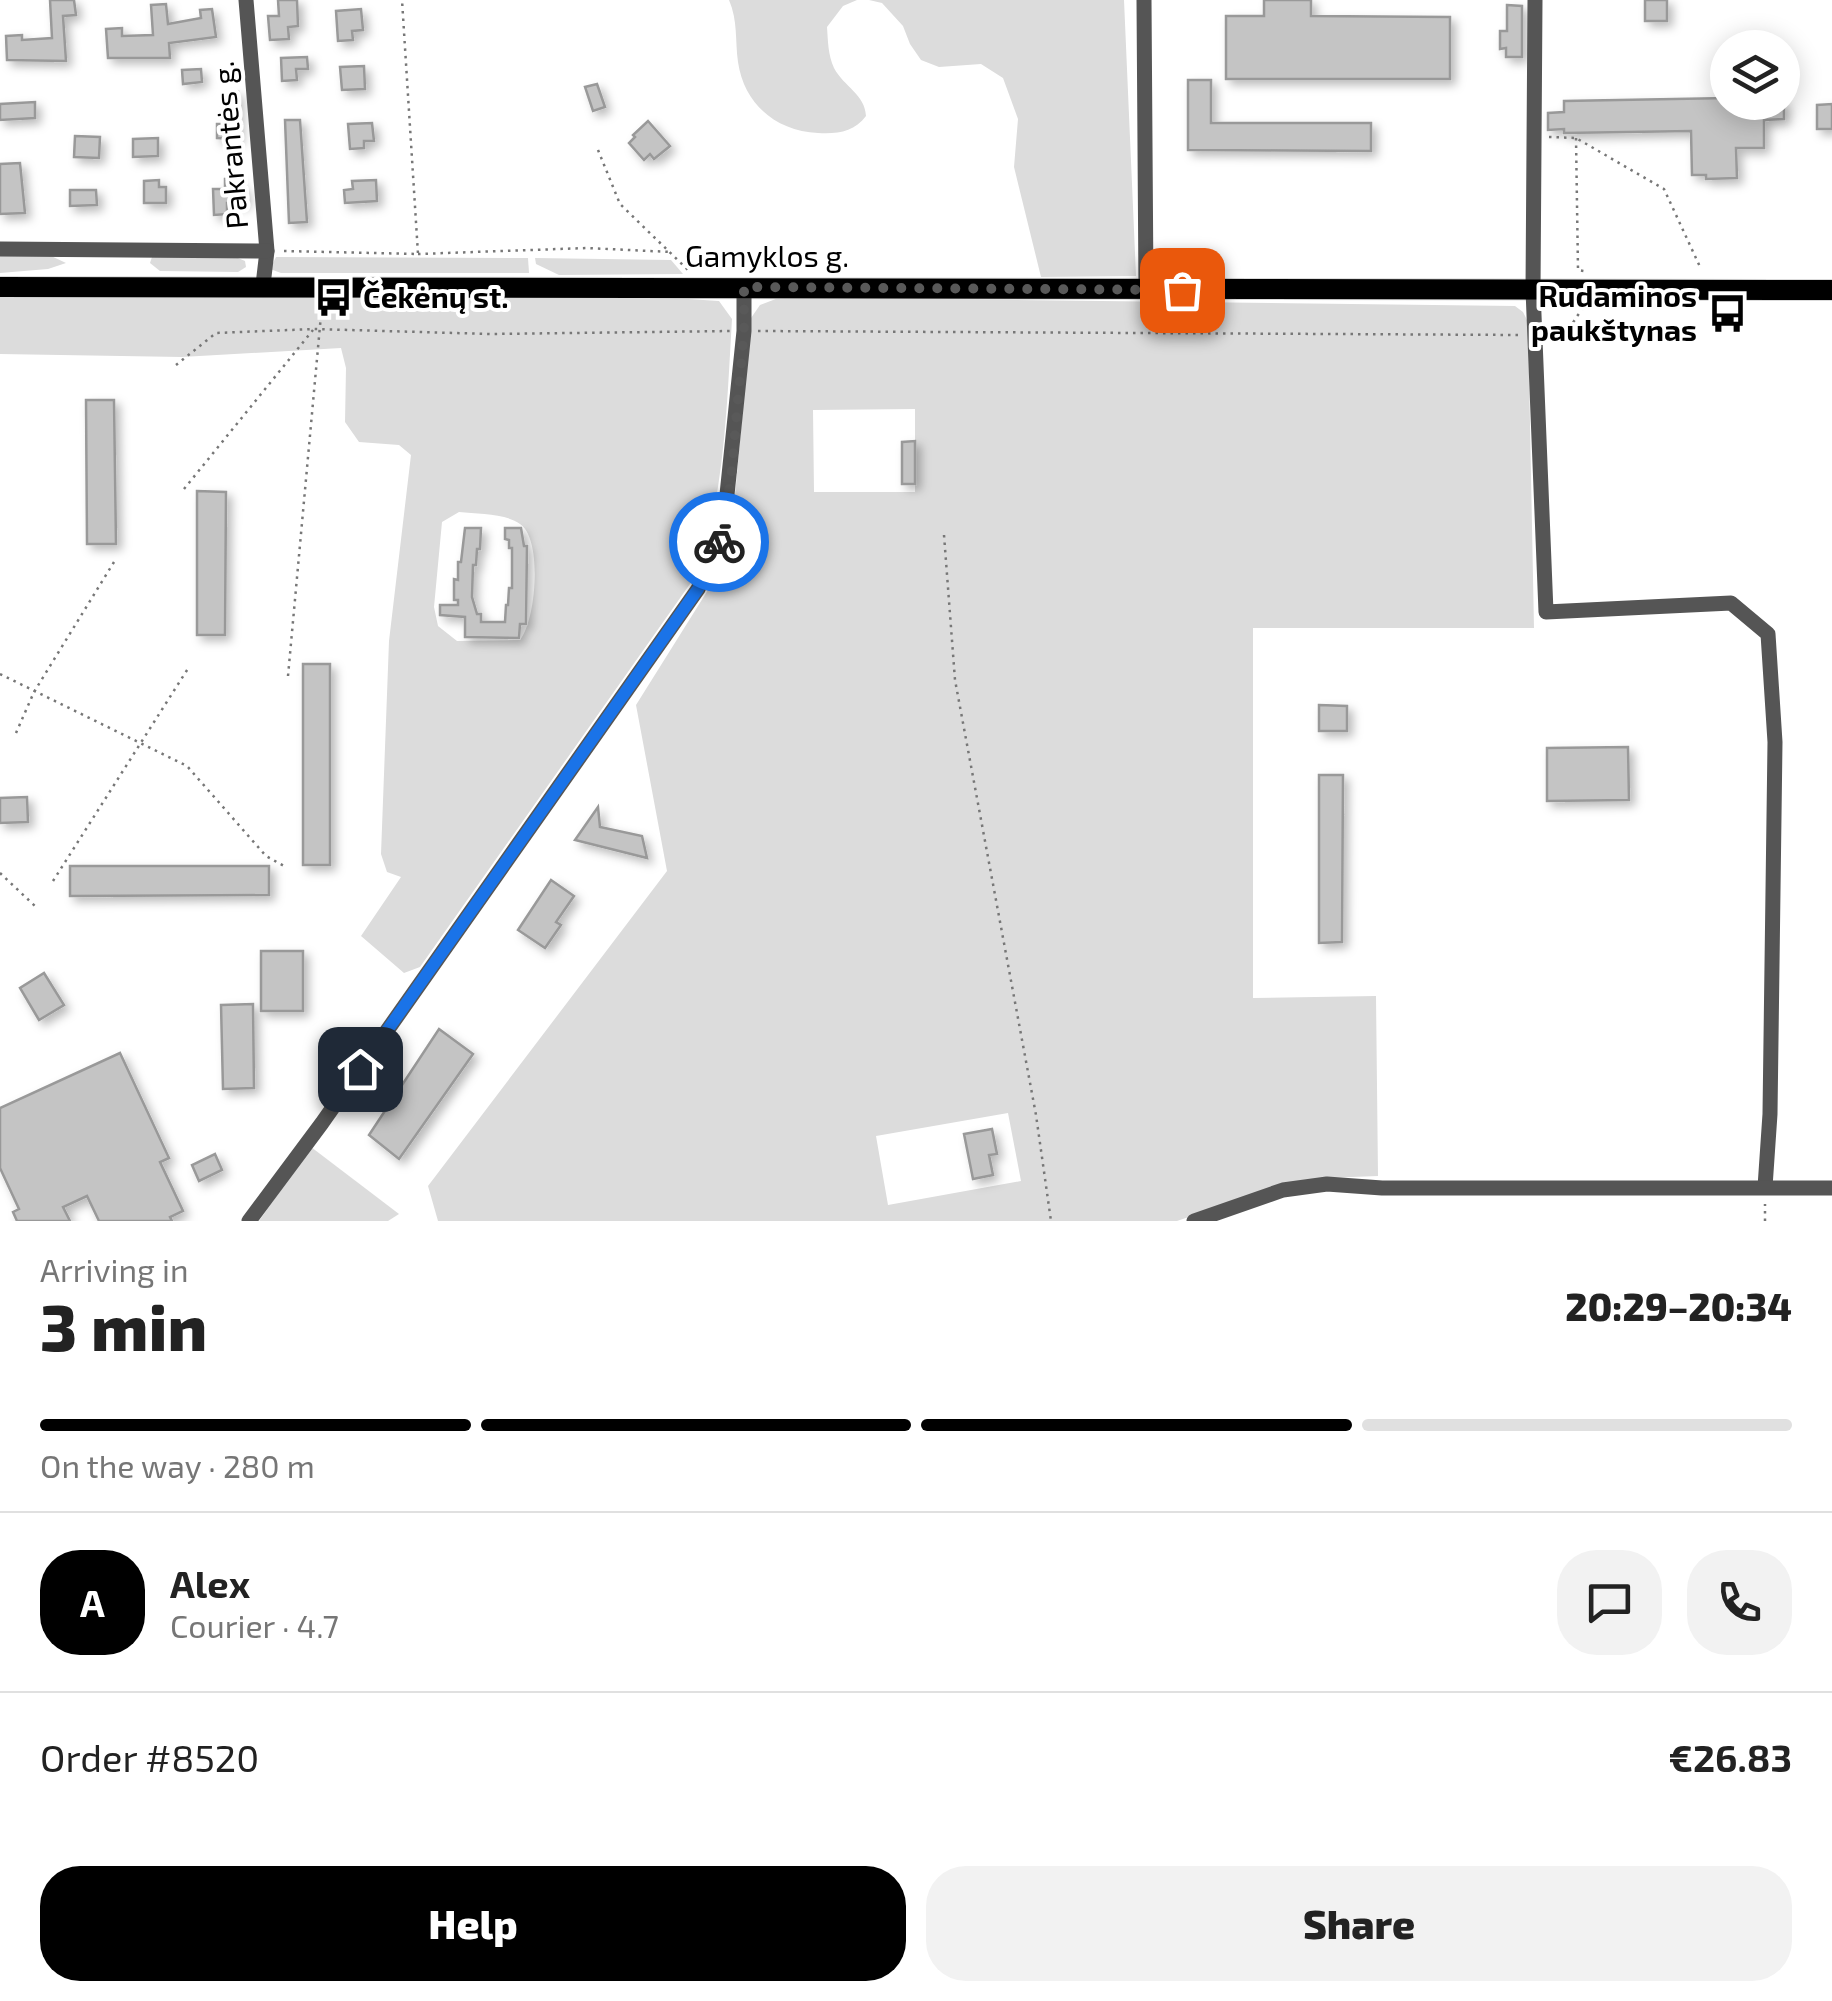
<!DOCTYPE html>
<meta charset="utf-8">
<style>
:root{--surface:#fff;--page:#f2f2f2;--text:#222;--muted:#767676;--line:#e0e0e0;--accent:#000}
body{margin:0;font-family:"Exo 2",sans-serif;background:var(--page);color:var(--text);height:100vh;display:flex;flex-direction:column;font-size:38px;white-space:nowrap}
*{box-sizing:border-box;margin:0}
p{font-size:32px;color:var(--muted)}
.icon{flex:none;width:55px;height:55px;fill:none;stroke:currentColor;stroke-width:2;stroke-linecap:round;stroke-linejoin:round}
.map{position:relative;height:1221px;overflow:hidden}
.drawer{display:flex;flex-direction:column;background:var(--surface);flex:1}
.drawer>*{flex:none}
.fabs{position:absolute;left:1710px;top:30px;display:grid;gap:20px}
.fabs a{display:grid;place-items:center;width:90px;height:90px;border-radius:50%;background:var(--surface);box-shadow:0 5px 25px #0003;font-size:50px}
.pin{position:absolute;display:grid;place-items:center;width:85px;height:85px;color:#fff;margin:-42px;border-radius:20px;box-shadow:0 5px 15px #0006}
.courier{position:absolute;display:grid;place-items:center;width:100px;height:100px;margin:-50px;border:8px solid #1a73e8;border-radius:50%;background:#fff;color:#222;box-shadow:0 2px 12px #0007}
.head em{font-style:normal;font-weight:800}
.head div{display:flex;flex-direction:column-reverse}
.head{display:flex;align-items:center;justify-content:space-between;height:170px;padding:0 40px}
h1{font-size:65px;font-weight:800;line-height:75px}
.bar{display:grid;grid-template-columns:repeat(4,1fr);gap:15px 10px;align-content:center;height:120px;padding:0 40px}
.bar i{height:12px;border-radius:8px;background:var(--line)}
.bar .on{background:var(--accent)}
.bar p{grid-column:span 4}
.line{display:flex;align-items:center;gap:25px;padding:0 40px;border-top:2px solid var(--line)}
.line div{flex:1}
.round{display:grid;place-items:center;flex:none;width:105px;height:105px;border-radius:40px;background:var(--page)}
.primary-button{display:flex;gap:20px;margin-top:auto;padding:20px 40px}
.primary-button a{flex:1;height:115px;border-radius:40px;background:var(--accent);color:#fff;font-size:40px;font-weight:800;line-height:115px;text-align:center}
.primary-button a+a{background:var(--page);color:var(--text)}
.map>svg:first-child{display:block}
.green{fill:#dcdcdc;fill-rule:evenodd}
.building{fill:#c4c4c4;stroke:#999;stroke-width:2.5;filter:url(#shadow)}
.lines{fill:none;stroke-linecap:round;stroke-linejoin:round}
.major-casing{stroke:#dbdbdb;stroke-width:22}
.path{stroke:#777;stroke-width:2.5;stroke-dasharray:2.5 5;stroke-linecap:butt}
.minor{stroke:#555;stroke-width:15}
.major{stroke:#000;stroke-width:20}
.done{stroke:#595959;stroke-width:10;stroke-dasharray:0 18}
.route{stroke:#1a73e8;stroke-width:12}
.labels{text-anchor:middle;stroke-width:8;stroke-linejoin:round;paint-order:stroke}
.street-label{font-size:30px;fill:#000;stroke:#fff}
.poi-label{font-size:30px;font-weight:bold;fill:#000;stroke:#fff;text-anchor:end}
</style>
<div class="map">
<svg width="1832" height="1221" viewBox="0 0 1832 1221">
<defs>
<filter id="shadow"><feDropShadow dx="5" dy="5" stdDeviation="5" flood-color="#0004"/></filter>
</defs>
<rect width="100%" height="100%" fill="#fff"/>
<g class="green">
<path d="M729 0H857L843 6 827 27C828 41 828 55 834 68 844 87 865 94 866 116 854 132 838 134 818 133 776 131 744 104 738 62 735 40 738 21 729 0Z"/>
<polygon points="869,0 1124,0 1136,276 1041,277 1014,167 1018,119 1003,78 981,64 939,67 921,60 910,44 903,26 882,3"/>
<polygon points="0,255 49,255 66,263 48,269 0,273"/>
<polygon points="231,255 245,261 246,267 238,272 160,271 150,263 152,257"/>
<polygon points="276,257 528,258 529,273 281,273 270,269"/>
<polygon points="535,258 671,260 683,274 559,275 536,264"/>
<path d="M0 297 672 298 719 301 732 319C727 402 725 495 697 574L420 967 404 973 361 936 401 877 387 872 381 854 389 641 411 455 399 445 359 442 345 422 346 368 341 348 182 357 0 354ZM459 512C478 514 505 513 520 524 543 539 536 621 520 640L457 641 438 626 434 607 442 522Z"/>
<path d="M781 297 1515 306 1523 312 1528 322 1534 628H1253V998L1376 996 1378 1176 1325 1178 1282 1185 1177 1221H438L428 1186 667 871 636 705 713 582 725 552 733 518 751 318 760 305ZM915 409V492H814L813 410ZM1008 1113 1021 1181 888 1205 876 1136Z"/>
<polygon points="311,1147 399,1214 388,1221 259,1221"/>
</g>
<g class="building">
<polygon points="50,0 74,0 76,15 63,16 66,61 7,60 6,36 22,35 22,40 52,38"/>
<polygon points="278,0 297,0 298,26 288,27 289,39 270,40 268,16 279,16"/>
<polygon points="1264,0 1311,0 1311,16 1450,17 1450,79 1226,79 1226,16 1264,16"/>
<rect x="1645" y="0" width="22" height="21"/>
<polygon points="166,4 168,24 201,18 200,10 212,9 216,37 169,43 170,58 108,58 106,29 122,28 122,36 153,35 151,5"/>
<polygon points="1507,5 1522,6 1522,57 1506,57 1506,48 1500,49 1500,31 1507,31"/>
<polygon points="361,9 363,30 352,31 353,40 338,41 336,11"/>
<polygon points="307,57 308,69 296,69 297,80 282,81 281,58"/>
<polygon points="364,66 365,89 342,90 340,67"/>
<polygon points="201,69 202,82 183,84 182,70"/>
<polygon points="1188,80 1211,80 1211,123 1371,123 1371,151 1188,150"/>
<polygon points="597,84 605,107 593,111 585,87"/>
<polygon points="238,92 238,139 217,138 217,124 230,124 225,94"/>
<polygon points="1728,98 1728,102 1784,102 1784,119 1764,120 1764,148 1736,148 1737,178 1706,179 1706,175 1692,175 1691,131 1564,133 1564,129 1548,130 1548,113 1564,112 1564,101"/>
<polygon points="35,102 35,118 0,120 0,104"/>
<polygon points="1832,104 1832,129 1817,129 1817,105"/>
<polygon points="285,120 300,120 307,222 289,223"/>
<polygon points="648,121 670,146 654,159 650,154 644,160 629,143 635,137 633,135"/>
<polygon points="372,123 374,141 364,141 364,148 350,149 348,124"/>
<polygon points="75,136 100,137 99,158 74,157"/>
<polygon points="158,138 158,156 133,157 133,139"/>
<polygon points="20,163 25,213 0,214 0,164"/>
<polygon points="238,178 238,188 245,188 245,203 227,203 227,214 214,215 213,189 225,189 225,179"/>
<polygon points="159,180 159,187 166,187 166,203 144,203 144,181"/>
<polygon points="376,180 377,201 345,203 344,190 353,189 352,181"/>
<polygon points="70,190 96,190 97,205 70,206"/>
<polygon points="86,400 114,400 116,544 87,544"/>
<polygon points="915,441 915,484 902,484 902,442"/>
<polygon points="197,491 226,492 225,635 197,635"/>
<polygon points="465,528 481,528 480,549 477,549 476,565 473,565 472,597 477,614 481,614 481,622 505,622 506,605 508,605 509,588 512,588 512,548 509,548 509,540 505,539 505,528 521,528 524,546 527,546 526,624 520,624 519,638 465,637 465,617 440,615 440,605 458,605 458,600 454,600 454,579 458,580 458,562 461,562"/>
<rect x="303" y="664" width="27" height="201"/>
<polygon points="1319,705 1347,706 1347,731 1319,731"/>
<polygon points="1628,747 1629,800 1547,801 1547,748"/>
<polygon points="1319,775 1343,775 1342,942 1319,943"/>
<polygon points="27,797 28,822 0,823 0,798"/>
<polygon points="598,807 600,827 642,836 647,858 575,840"/>
<polygon points="70,866 269,866 269,895 70,896"/>
<polygon points="551,880 574,896 556,922 561,925 545,948 518,930"/>
<rect x="261" y="951" width="42" height="60"/>
<polygon points="44,973 64,1005 39,1020 20,988"/>
<polygon points="253,1004 254,1088 223,1089 221,1005"/>
<polygon points="439,1029 473,1054 399,1159 369,1135"/>
<polygon points="120,1053 169,1158 160,1162 183,1211 170,1217 172,1221 99,1221 87,1196 63,1207 70,1221 17,1221 13,1212 19,1209 0,1168 0,1108"/>
<polygon points="992,1129 997,1154 989,1155 993,1175 973,1179 964,1134"/>
<polygon points="215,1154 222,1170 199,1181 192,1165"/>
</g>
<g class="lines">
<defs>
<polyline id="major" points="0,287 1832,290"/>
</defs>
<use href="#major" class="major-casing"/>
<g class="path">
<polyline points="1549,137 1576,138 1664,189 1701,269"/>
<polyline points="1576,138 1578,270 1584,271"/>
<polyline points="598,150 620,204 689,271"/>
<polyline points="284,251 418,254 402,0"/>
<polyline points="418,254 587,248 671,252"/>
<polyline points="758,331 1520,335"/>
<path d="M1548 335C1574 334 1568 325 1583 309"/>
<polyline points="176,365 216,333 314,329 490,334 730,331"/>
<polyline points="184,489 313,330"/>
<polyline points="944,535 955,680 1036,1115 1051,1221"/>
<polyline points="0,674 187,766 266,856 284,866"/>
<polyline points="288,676 322,304"/>
<polyline points="16,733 34,692 114,562"/>
<polyline points="0,873 36,907"/>
<polyline points="53,881 189,667"/>
<polyline points="1765,1221 1765,1204"/>
</g>
<g class="minor">
<polyline points="246,0 267,251 263,285"/>
<polyline points="1144,0 1146,290"/>
<polyline points="1535,0 1533,290 1546,612 1731,603 1768,634 1775,742 1770,1114 1765,1187"/>
<polyline points="0,249 267,251"/>
<polyline points="249,1221 322,1123 698,589 723,533 744,331 744,287"/>
<polyline points="1194,1221 1283,1190 1327,1184 1382,1188 1832,1188"/>
</g>
<use href="#major" class="major"/>
</g>
<g class="lines">
<polyline class="done" points="719,542 731,479 744,331 744,287 1182,290"/>
<polyline class="route" points="360,1069 698,589 719,542"/>
</g>
<defs>
<symbol id="bus-bare" viewBox="-9 -9 18 18"><path d="M-5-6H5V4H4V6H2V4H-2V6H-4V4H-5ZM-3.5-4V0h7V-4ZM-3.5 1.2v1.5H-2V1.2ZM2 1.2v1.5H3.5V1.2Z" fill="#000" stroke="#fff" stroke-width="2.5" paint-order="stroke"/></symbol>
</defs>
<g fill-rule="evenodd">
<use href="#bus-bare" x="306" y="270" width="55" height="55"/>
<use href="#bus-bare" x="1700" y="286" width="55" height="55"/>
</g>
<g class="labels">
<g class="street-label">
<text transform="translate(231 145) rotate(-95)" y="10">Pakrantės g.</text>
<text x="767" y="267">Gamyklos g.</text>
</g>
<g class="poi-label">
<text x="1697" y="307">Rudaminos<tspan x="1697" dy="34">paukštynas</tspan></text>
<text x="363" y="308" text-anchor="start">Čekėnų st.</text>
</g>
</g>
</svg>
<div class="fabs">
<a><svg class="icon" aria-label="layers" viewBox="0 0 24 24"><path d="M12 4l9 5-9 5-9-5zM3 14l9 5 9-5"/></svg></a>
</div>
<div class="pin" style="left:1182px;top:290px;background:#ea580c"><svg class="icon" aria-label="bag" viewBox="0 0 24 24"><path d="M5 8h14l-1 12H6zM9 8a3 3 0 0 1 6 0"/></svg></div>
<div class="pin" style="left:360px;top:1069px;background:#1f2937"><svg class="icon" aria-label="home" viewBox="0 0 24 24"><path d="M3 11l9-7 9 7M6 9v11h12V9"/></svg></div>
<div class="courier" style="left:719px;top:542px"><svg class="icon" aria-label="bike" viewBox="0 0 24 24"><circle cx="6" cy="16" r="4"/><circle cx="18" cy="16" r="4"/><path d="M6 16l4-8h5l3 8M10 8l3 8H6M13 5h3"/></svg></div>
</div>
<section class="drawer">
<div class="head"><div><h1>3 min</h1><p>Arriving in</p></div><em>20:29–20:34</em></div>
<div class="bar"><i class="on"></i><i class="on"></i><i class="on"></i><i></i><p>On the way · 280 m</p></div>
<div class="line" style="height:180px"><b class="round" style="background:var(--accent);color:#fff">A</b><div><b>Alex</b><p>Courier · 4.7</p></div><a class="round"><svg class="icon" aria-label="chat" viewBox="0 0 24 24"><path d="M4 5h16v11H9l-5 4z"/></svg></a><a class="round"><svg class="icon" aria-label="phone" viewBox="0 0 24 24"><path d="M5 4h4l2 5-3 2q2 4 5 5l2-3 5 2v4C11 20 4 13 5 4z"/></svg></a></div>
<div class="line" style="height:130px"><div>Order #8520</div><b>€26.83</b></div>
<div class="primary-button"><a>Help</a><a>Share</a></div>
</section>
